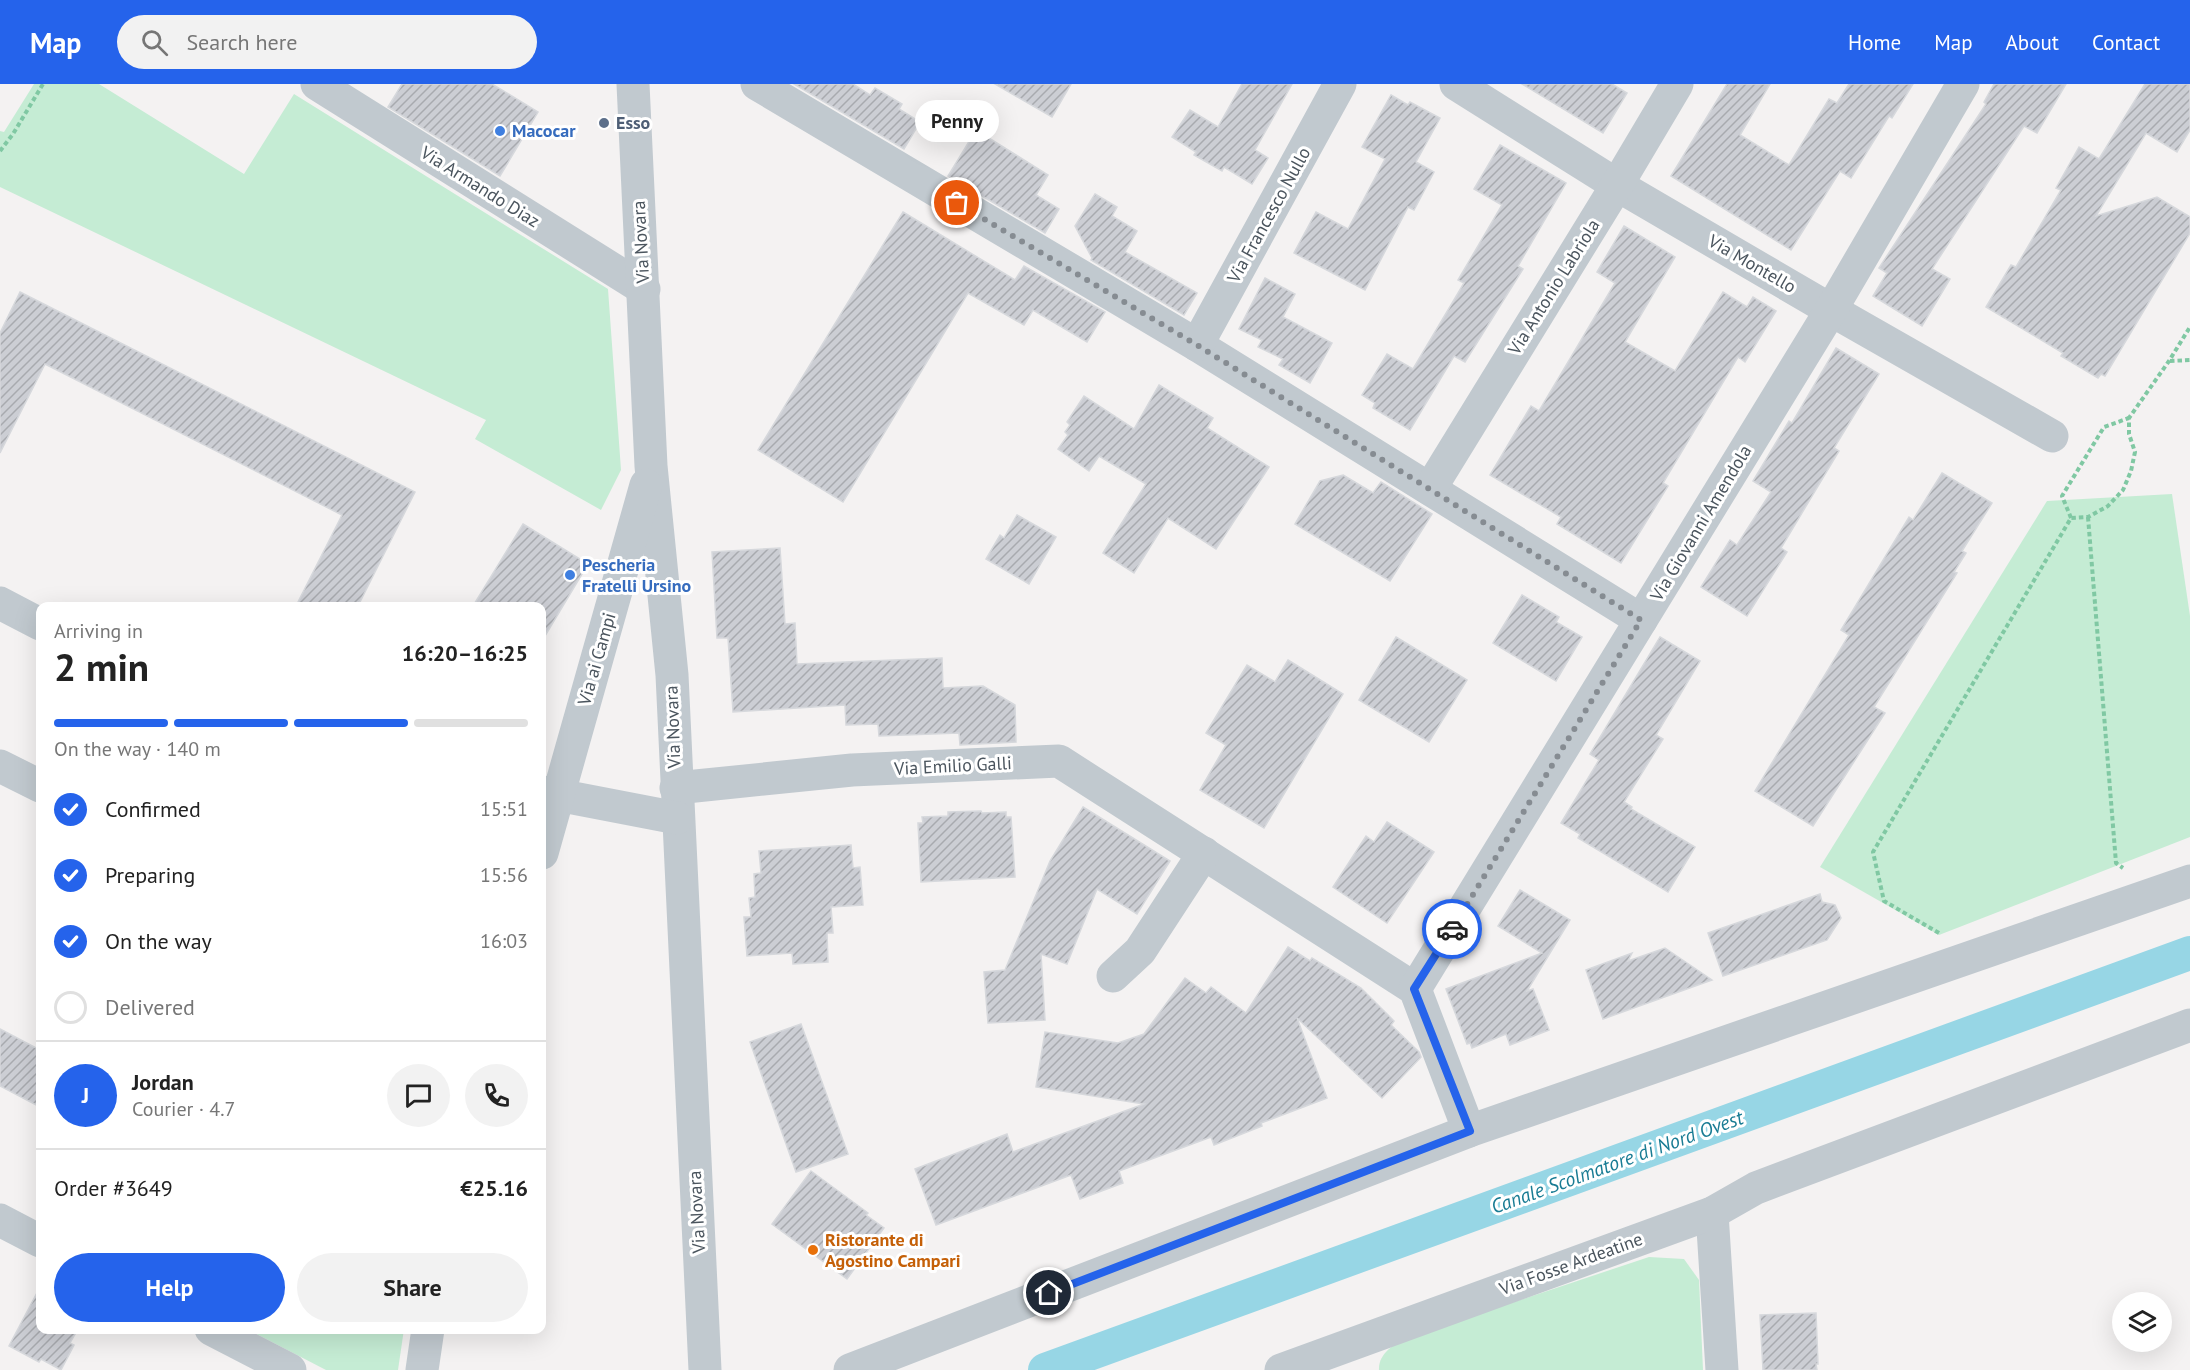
<!DOCTYPE html>
<meta charset="utf-8">
<style>
:root{--surface:#fff;--page:#f2f2f2;--text:#222;--muted:#767676;--line:#e0e0e0;--accent:#2563eb}
body{margin:0;font-family:"PT Sans",sans-serif;background:var(--page);color:var(--text);height:100vh;display:flex;flex-direction:column;font-size:22px;white-space:nowrap}
*{box-sizing:border-box;margin:0}
p{font-size:20px;color:var(--muted)}
.icon{flex:none;width:33px;height:33px;fill:none;stroke:currentColor;stroke-width:2;stroke-linecap:round;stroke-linejoin:round}
.map{position:relative;flex:1;overflow:hidden}
.sheet{position:absolute;left:36px;top:518px;width:510px;height:732px;display:flex;flex-direction:column;background:var(--surface);border-radius:12px;box-shadow:0 6px 24px #0002}
.sheet>*{flex:none}
.fabs{position:absolute;left:2112px;top:1208px;display:grid;gap:12px}
.fabs a{display:grid;place-items:center;width:60px;height:60px;border-radius:50%;background:var(--surface);box-shadow:0 6px 24px #0002;font-size:30px}
.pin{position:absolute;display:grid;place-items:center;width:51px;height:51px;color:#fff;margin:-26px;border:3px solid #fff;border-radius:50%;box-shadow:0 2px 6px #0007}
.courier{position:absolute;display:grid;place-items:center;width:60px;height:60px;margin:-30px;border:4px solid #2563eb;border-radius:50%;background:#fff;color:#222;box-shadow:0 2px 8px #0007}
.bubble{position:absolute;height:42px;border-radius:21px;background:var(--surface);box-shadow:0 6px 24px #0002;font-size:20px;font-weight:800;line-height:42px;text-align:center}
.headline em{font-style:normal;font-weight:800}
.headline div{display:flex;flex-direction:column-reverse}
.headline{display:flex;align-items:center;justify-content:space-between;height:102px;padding:0 18px}
h1{font-size:39px;font-weight:800;line-height:45px}
.bar{display:grid;grid-template-columns:repeat(4,1fr);gap:9px 6px;align-content:center;height:72px;padding:0 18px}
.bar i{height:8px;border-radius:4px;background:var(--line)}
.bar .selected{background:var(--accent)}
.bar p{grid-column:span 4}
.line{display:flex;align-items:center;gap:15px;padding:0 18px;border-top:2px solid var(--line)}
.line div{flex:1}
.round{display:grid;place-items:center;flex:none;width:63px;height:63px;border-radius:32px;background:var(--page)}
ol{padding:0 18px;list-style:none}
li{display:flex;align-items:center;gap:18px;height:66px}
li p{margin-inline-start:auto}
li .icon{padding:6px;border-radius:50%;background:var(--accent);color:#fff;stroke-width:4}
li:last-child{color:var(--muted)}
li i{width:33px;height:33px;border:3px solid var(--line);border-radius:50%}
.primary-button{display:flex;gap:12px;margin-top:auto;padding:12px 18px}
.primary-button a{flex:1;height:69px;border-radius:36px;background:var(--accent);color:#fff;font-size:24px;font-weight:800;line-height:69px;text-align:center}
.primary-button a+a{background:var(--page);color:var(--text)}
header{display:flex;align-items:center;gap:36px;box-sizing:border-box;height:84px;padding:0 30px;background:var(--accent);color:#fff}
header strong{font-size:28px}
nav{display:flex;gap:33px;margin-inline-start:auto;font-size:21px}
.search{width:420px;height:54px;background:var(--page);display:flex;align-items:center;gap:15px;box-sizing:border-box;padding:0 21px;border-radius:33px;color:var(--muted);font-size:22px}
.map>svg:first-child{display:block}
.green{fill:#c5ecd4}
.lines{fill:none;stroke-linecap:round;stroke-linejoin:round}
.canal{stroke:#97d6e5;stroke-width:34}
.building{fill:url(#building-hatch);stroke:#d6d8dc;stroke-width:1.5}
.path{stroke:#80c8a3;stroke-width:4;stroke-dasharray:4.5 3;stroke-linecap:butt}
.minor{stroke:#c1c9cf;stroke-width:33}
.done{stroke:#868c92;stroke-width:6;stroke-dasharray:0 10.8}
.route{stroke:#2563eb;stroke-width:8}
.service-dot{fill:#5c6f8a;stroke:#fff;stroke-width:2}
.shop-dot{fill:#3f7fe0;stroke:#fff;stroke-width:2}
.food-dot{fill:#e8710a;stroke:#fff;stroke-width:2}
.labels{text-anchor:middle;stroke-width:6;stroke-linejoin:round;paint-order:stroke}
.service-label{font-size:18px;font-weight:bold;fill:#4e5e75;stroke:#fff;text-anchor:start}
.shop-label{font-size:18px;font-weight:bold;fill:#366cbe;stroke:#fff;text-anchor:start}
.street-label{font-size:18px;fill:#4b555e;stroke:#fff}
.food-label{font-size:18px;font-weight:bold;fill:#c56008;stroke:#fff;text-anchor:start}
.water-label{font-size:20px;font-style:italic;fill:#197c94;stroke:#fff}
</style>
<header>
<strong>Map</strong>
<div class="search"><svg class="icon" aria-label="search" viewBox="0 0 24 24"><circle cx="10" cy="10" r="6"/><path d="M15 15l6 6"/></svg>Search here</div>
<nav><a>Home</a><a>Map</a><a>About</a><a>Contact</a></nav>
</header>
<div class="map">
<svg width="2190" height="1286" viewBox="0 0 2190 1286">
<defs>
<pattern id="building-hatch" width="6" height="6" patternUnits="userSpaceOnUse" patternTransform="scale(1.5)"><rect width="6" height="6" fill="#ccced4"/><path d="M-1 1l2-2M0 6l6-6M5 7l2-2" fill="none" stroke="#a8aaaf"/></pattern>
</defs>
<rect width="100%" height="100%" fill="#f4f2f2"/>
<g class="green">
<polygon points="34,0 99,0 244,90 294,10 608,205 621,386 601,426 475,355 486,336 0,103 0,47 4,48"/>
<polygon points="2172,410 2190,532 2190,753 1939,851 1820,783 2047,417"/>
<path d="M1649 1173 1684 1175 1699 1196 1703 1286H1379C1378 1270 1394 1260 1406 1254Z"/>
<polygon points="247,1245 404,1245 398,1286 326,1286"/>
</g>
<g class="lines">
<polyline class="canal" points="1045,1286 2190,869"/>
</g>
<g class="building">
<polygon points="402,0 492,0 538,28 500,92 388,23"/>
<polygon points="794,0 853,0 870,11 875,4 902,20 899,25 920,38 904,65"/>
<polygon points="995,0 1071,0 1052,33"/>
<polygon points="1242,0 1292,0 1255,66 1268,74 1252,100 1224,83 1222,87 1194,71 1196,68 1172,53 1190,26 1218,43"/>
<polygon points="1522,0 1612,0 1627,9 1603,49"/>
<polygon points="1727,0 1770,0 1740,51 1789,81 1829,15 1837,19 1849,0 1913,0 1892,34 1889,32 1851,94 1840,87 1791,166 1671,92"/>
<polygon points="1994,0 2066,0 2037,49 2024,42 1932,185 1950,195 1922,242 1873,212 1887,189 1879,184 1986,20 1984,18"/>
<polygon points="2145,0 2190,0 2190,46 2177,68 2146,49 2096,132 2157,113 2190,133 2190,149 2105,292 2101,290 2098,294 2061,272 2063,269 1986,223 2011,181 2016,183 2061,106 2056,104 2079,63 2099,75"/>
<polygon points="1391,11 1408,21 1410,18 1440,34 1416,78 1434,88 1414,126 1408,123 1365,206 1294,169 1316,128 1348,145 1385,75 1362,63"/>
<polygon points="976,46 1048,91 1036,111 1059,125 1045,149 948,92"/>
<polygon points="1500,61 1566,99 1518,182 1523,185 1465,278 1454,272 1410,346 1373,324 1375,319 1362,311 1387,270 1413,285 1464,199 1458,196 1502,121 1474,105"/>
<polygon points="1095,110 1117,123 1112,132 1137,147 1125,168 1197,209 1184,231 1091,176 1092,174 1075,142"/>
<polygon points="903,128 1015,196 1024,182 1105,228 1087,258 1033,226 1024,241 968,209 843,418 758,366"/>
<polygon points="1624,142 1675,173 1625,258 1675,287 1723,208 1747,223 1753,213 1776,227 1745,278 1738,273 1663,399 1668,402 1621,479 1557,440 1561,433 1490,391 1531,322 1539,327 1615,199 1597,188"/>
<polygon points="1265,194 1295,210 1283,233 1332,259 1310,299 1279,281 1283,275 1258,263 1262,256 1239,245"/>
<polygon points="20,208 415,408 358,522 296,522 342,431 45,280 0,369 0,249"/>
<polygon points="1836,264 1879,290 1834,364 1839,367 1781,464 1787,468 1747,532 1701,503 1730,456 1737,461 1771,408 1753,397 1789,337 1792,339"/>
<polygon points="1159,301 1213,334 1207,344 1269,383 1216,465 1168,434 1134,489 1103,469 1146,400 1099,372 1089,387 1058,365 1068,351 1065,348 1070,341 1067,338 1084,312 1134,345"/>
<polygon points="1942,389 1992,419 1962,467 1966,469 1954,488 1957,489 1874,623 1885,629 1813,742 1755,707 1849,551 1841,546 1909,433 1913,436"/>
<polygon points="1343,391 1373,409 1381,398 1432,430 1390,497 1295,440 1320,397"/>
<polygon points="1017,431 1056,453 1029,500 986,475 1000,451 1004,454"/>
<polygon points="523,440 588,480 542,557 542,522 473,522"/>
<polygon points="780,464 785,540 795,539 797,580 942,574 943,604 983,602 1015,621 1016,658 960,661 959,649 879,652 878,640 846,641 845,621 733,628 728,554 717,554 712,468"/>
<polygon points="1522,511 1559,533 1556,538 1582,553 1556,597 1493,559"/>
<polygon points="1396,553 1467,596 1429,658 1359,616"/>
<polygon points="1660,553 1700,577 1656,651 1663,655 1624,718 1632,723 1631,725 1695,763 1668,808 1578,754 1580,750 1561,739 1599,676 1590,670"/>
<polygon points="1288,576 1343,610 1264,744 1200,706 1226,661 1206,649 1247,581 1275,598"/>
<polygon points="1083,723 1170,777 1137,830 1097,805 1067,880 1041,870 1045,936 988,939 984,888 1005,886 1050,777"/>
<polygon points="981,727 982,729 1006,728 1006,733 1011,733 1015,793 921,798 918,739 923,739 922,733 948,732 948,728"/>
<polygon points="1387,738 1434,768 1387,839 1333,803 1366,752 1374,758"/>
<polygon points="851,761 853,784 860,783 863,821 831,823 833,849 827,849 828,878 793,880 792,869 747,872 744,833 751,833 749,814 755,813 754,790 761,789 759,767"/>
<polygon points="1520,806 1570,836 1527,907 1533,905 1549,946 1510,961 1506,950 1472,964 1470,959 1467,960 1446,905 1542,869 1498,842"/>
<polygon points="1820,810 1822,818 1835,821 1841,834 1827,856 1723,892 1708,849"/>
<polygon points="1288,863 1310,877 1312,874 1361,904 1394,937 1391,941 1419,968 1421,973 1382,1014 1297,934 1327,1014 1261,1039 1262,1042 1214,1061 1211,1053 1119,1087 1123,1099 1080,1115 1071,1091 936,1141 915,1085 1007,1050 1013,1068 1144,1020 1036,1003 1045,948 1118,959 1144,950 1185,894 1206,909 1211,903 1246,929"/>
<polygon points="1665,864 1712,896 1603,935 1586,886 1632,869 1628,877"/>
<polygon points="801,940 848,1070 796,1088 750,958"/>
<polygon points="0,945 40,966 40,1023 0,1002"/>
<polygon points="811,1087 868,1129 866,1131 884,1144 847,1195 772,1140"/>
<polygon points="40,1203 40,1245 78,1245 70,1259 74,1261 61,1286 41,1275 39,1278 9,1262"/>
<polygon points="1816,1229 1818,1280 1816,1280 1817,1286 1763,1286 1760,1231"/>
</g>
<g class="lines">
<g class="path">
<polyline points="0,67 13,50 43,0"/>
<polyline points="2170,277 2190,276"/>
<polyline points="2088,433 2116,779 2123,784"/>
<polyline points="2071,434 2062,412 2104,343 2129,334"/>
<polyline points="1939,849 1884,817 1873,768 2071,434 2088,433 2108,422 2123,406 2131,387 2135,368 2129,350 2129,334 2169,277 2190,243"/>
</g>
<g class="minor">
<polyline points="317,0 644,205"/>
<polyline points="633,0 651,382 672,591 705,1286"/>
<polyline points="757,0 1197,261 1641,536"/>
<polyline points="1456,0 1617,101 1831,226 2052,352"/>
<polyline points="1197,261 1340,0"/>
<polyline points="1430,405 1617,101 1677,0"/>
<polyline points="0,519 40,540"/>
<polyline points="0,682 40,702"/>
<polyline points="676,704 852,686 1059,677 1415,905 1469,1047"/>
<polyline points="542,708 677,734"/>
<polyline points="542,769 646,401"/>
<polyline points="1113,892 1140,867 1204,769"/>
<polyline points="1415,905 1831,226 1963,0"/>
<polyline points="1712,1129 1722,1286"/>
<polyline points="0,1136 40,1157"/>
<polyline points="211,1245 290,1286"/>
<polyline points="422,1286 428,1245"/>
<polyline points="850,1286 1469,1047 2190,797"/>
<polyline points="1281,1286 1712,1129 1756,1104 2190,941"/>
</g>
</g>
<g class="lines">
<polyline class="done" points="957,119 1197,261 1641,536 1452,845"/>
<polyline class="route" points="1049,1209 1470,1047 1414,905 1452,845"/>
</g>
<circle class="service-dot" cx="604" cy="39" r="6"/>
<g class="shop-dot">
<circle cx="500" cy="47" r="6"/>
<circle cx="570" cy="491" r="6"/>
</g>
<circle class="food-dot" cx="813" cy="1166" r="6"/>
<g class="labels">
<g class="service-label">
<text x="616" y="45">Esso</text>
</g>
<g class="shop-label">
<text x="512" y="53">Macocar</text>
<text x="582" y="487">Pescheria<tspan x="582" dy="21">Fratelli Ursino</tspan></text>
</g>
<g class="street-label">
<text transform="translate(480 103) rotate(32)" y="6">Via Armando Diaz</text>
<text transform="translate(1269 131) rotate(-61)" y="6">Via Francesco Nullo</text>
<text transform="translate(641 158) rotate(-93)" y="6">Via Novara</text>
<text transform="translate(1752 180) rotate(30)" y="6">Via Montello</text>
<text transform="translate(1554 203) rotate(-58)" y="6">Via Antonio Labriola</text>
<text transform="translate(1701 439) rotate(-59)" y="6">Via Giovanni Amendola</text>
<text transform="translate(597 575) rotate(-74)" y="6">Via ai Campi</text>
<text transform="translate(673 643) rotate(-92)" y="6">Via Novara</text>
<text transform="translate(953 682) rotate(-3)" y="6">Via Emilio Galli</text>
<text transform="translate(697 1128) rotate(-93)" y="6">Via Novara</text>
<text transform="translate(1571 1180) rotate(-20)" y="6">Via Fosse Ardeatine</text>
</g>
<g class="food-label">
<text x="825" y="1162">Ristorante di<tspan x="825" dy="21">Agostino Campari</tspan></text>
</g>
<g class="water-label">
<text transform="translate(1617 1078) rotate(-20)" y="7">Canale Scolmatore di Nord Ovest</text>
</g>
</g>
</svg>
<div class="fabs">
<a><svg class="icon" aria-label="layers" viewBox="0 0 24 24"><path d="M12 4l9 5-9 5-9-5zM3 14l9 5 9-5"/></svg></a>
</div>
<div class="pin" style="left:957px;top:119px;background:#ea580c"><svg class="icon" aria-label="bag" viewBox="0 0 24 24"><path d="M5 8h14l-1 12H6zM9 8a3 3 0 0 1 6 0"/></svg></div>
<div class="pin" style="left:1049px;top:1209px;background:#1f2937"><svg class="icon" aria-label="home" viewBox="0 0 24 24"><path d="M3 11l9-7 9 7M6 9v11h12V9"/></svg></div>
<div class="courier" style="left:1452px;top:845px"><svg class="icon" aria-label="car" viewBox="0 0 24 24"><path d="M5 17H2v-5l4-1 3-4h7l3 4 3 1v5h-3M9 17h6M6 11h13"/><circle cx="7" cy="17" r="2"/><circle cx="17" cy="17" r="2"/></svg></div>
<div class="bubble" style="left:915px;top:16px;width:84px">Penny</div>
<section class="sheet">
<div class="headline"><div><h1>2 min</h1><p>Arriving in</p></div><em>16:20–16:25</em></div>
<div class="bar"><i class="selected"></i><i class="selected"></i><i class="selected"></i><i></i><p>On the way · 140 m</p></div>
<ol>
<li><svg class="icon" aria-label="check" viewBox="0 0 24 24"><path d="M5 12l5 5 9-10"/></svg>Confirmed<p>15:51</p></li>
<li><svg class="icon" aria-label="check" viewBox="0 0 24 24"><path d="M5 12l5 5 9-10"/></svg>Preparing<p>15:56</p></li>
<li><svg class="icon" aria-label="check" viewBox="0 0 24 24"><path d="M5 12l5 5 9-10"/></svg>On the way<p>16:03</p></li>
<li><i></i>Delivered</li>
</ol>
<div class="line" style="height:108px"><b class="round" style="background:var(--accent);color:#fff">J</b><div><b>Jordan</b><p>Courier · 4.7</p></div><a class="round"><svg class="icon" aria-label="chat" viewBox="0 0 24 24"><path d="M4 5h16v11H9l-5 4z"/></svg></a><a class="round"><svg class="icon" aria-label="phone" viewBox="0 0 24 24"><path d="M5 4h4l2 5-3 2q2 4 5 5l2-3 5 2v4C11 20 4 13 5 4z"/></svg></a></div>
<div class="line" style="height:78px"><div>Order #3649</div><b>€25.16</b></div>
<div class="primary-button"><a>Help</a><a>Share</a></div>
</section>
</div>
